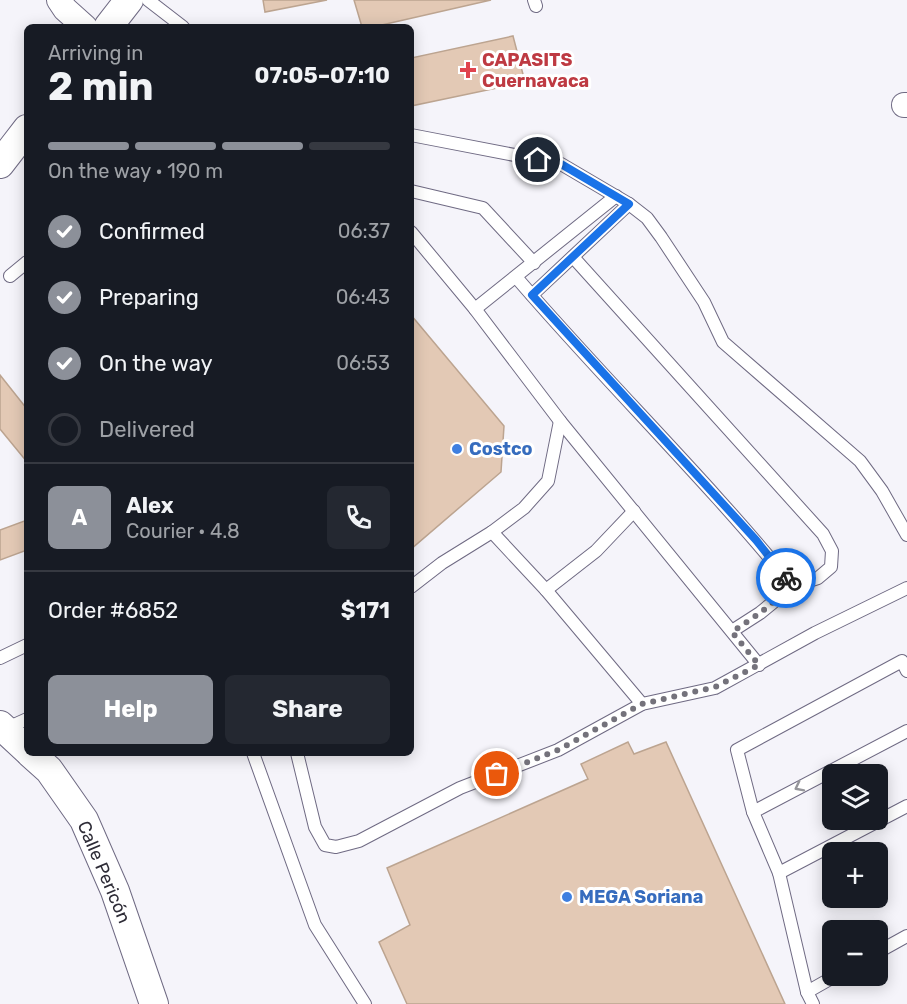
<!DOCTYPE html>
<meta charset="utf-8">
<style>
:root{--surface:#171b24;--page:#242831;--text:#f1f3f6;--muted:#9ea1a6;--line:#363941;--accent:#8c9099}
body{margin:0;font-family:Rubik,sans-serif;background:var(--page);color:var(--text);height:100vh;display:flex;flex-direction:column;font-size:22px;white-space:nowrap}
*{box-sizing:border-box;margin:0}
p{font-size:20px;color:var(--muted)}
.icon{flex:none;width:33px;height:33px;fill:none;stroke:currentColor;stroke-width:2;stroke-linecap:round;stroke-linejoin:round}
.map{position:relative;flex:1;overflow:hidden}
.panel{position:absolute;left:24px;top:24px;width:390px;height:732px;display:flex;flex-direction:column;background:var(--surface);border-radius:9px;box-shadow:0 3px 15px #0003}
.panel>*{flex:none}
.buttons{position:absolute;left:822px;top:764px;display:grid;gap:12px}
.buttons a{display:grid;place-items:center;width:66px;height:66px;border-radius:9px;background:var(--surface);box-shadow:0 3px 15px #0003;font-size:30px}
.pin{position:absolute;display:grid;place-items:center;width:51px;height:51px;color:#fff;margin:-26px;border:3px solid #fff;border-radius:50%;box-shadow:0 2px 6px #0007}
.courier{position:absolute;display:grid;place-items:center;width:60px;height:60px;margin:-30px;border:4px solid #1a73e8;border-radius:50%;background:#fff;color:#222;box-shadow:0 2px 8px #0007}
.head em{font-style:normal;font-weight:700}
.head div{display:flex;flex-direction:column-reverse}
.head{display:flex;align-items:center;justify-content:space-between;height:102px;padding:0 24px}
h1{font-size:39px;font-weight:700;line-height:45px}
.bar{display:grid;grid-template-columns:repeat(4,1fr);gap:9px 6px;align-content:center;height:72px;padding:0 24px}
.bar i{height:8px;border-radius:4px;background:var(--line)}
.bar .on{background:var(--accent)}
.bar p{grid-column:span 4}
.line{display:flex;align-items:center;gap:15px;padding:0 24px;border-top:2px solid var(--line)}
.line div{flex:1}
.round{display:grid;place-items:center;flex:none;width:63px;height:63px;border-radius:9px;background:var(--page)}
ol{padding:0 24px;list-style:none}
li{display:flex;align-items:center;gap:18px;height:66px}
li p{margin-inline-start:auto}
li .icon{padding:6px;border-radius:50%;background:var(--accent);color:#fff;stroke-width:4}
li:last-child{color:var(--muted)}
li i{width:33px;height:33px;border:3px solid var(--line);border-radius:50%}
.action{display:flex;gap:12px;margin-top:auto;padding:12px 24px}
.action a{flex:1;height:69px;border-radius:9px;background:var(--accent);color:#fff;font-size:24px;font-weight:700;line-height:69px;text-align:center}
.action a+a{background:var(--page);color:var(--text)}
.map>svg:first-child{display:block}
.building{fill:#e3c9b5;stroke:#bca490;stroke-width:1.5}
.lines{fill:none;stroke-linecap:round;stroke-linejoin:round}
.service-casing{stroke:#6f6a83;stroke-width:14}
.minor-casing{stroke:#6f6a83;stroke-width:26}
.tertiary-casing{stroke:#6f6a83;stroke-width:30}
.service{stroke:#fff;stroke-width:12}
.minor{stroke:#fff;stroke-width:24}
.tertiary{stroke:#fff;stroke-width:28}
.oneway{stroke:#96969b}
.done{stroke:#74727b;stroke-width:6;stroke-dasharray:0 10.8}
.route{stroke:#1a73e8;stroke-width:8}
.health-dot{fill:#e0444e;stroke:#fff;stroke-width:2}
.shop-dot{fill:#3f7fe0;stroke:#fff;stroke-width:2}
.labels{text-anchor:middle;stroke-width:6;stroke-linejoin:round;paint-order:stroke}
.health-label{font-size:18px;font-weight:bold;fill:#be3a42;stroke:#fff;text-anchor:start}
.shop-label{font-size:18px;font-weight:bold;fill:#366cbe;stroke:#fff;text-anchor:start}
.street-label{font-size:18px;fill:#2e2c37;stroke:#fff}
</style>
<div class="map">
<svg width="907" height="1004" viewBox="0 0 907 1004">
<rect width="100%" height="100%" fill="#f5f4fa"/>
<g class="building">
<polygon points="263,0 327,0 265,12"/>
<polygon points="354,0 491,0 373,27 362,27"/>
<polygon points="513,36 525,82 411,106 411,58"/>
<polygon points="411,315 504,426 501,472 411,549"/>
<polygon points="0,375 27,409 27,462 0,429"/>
<polygon points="27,520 27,550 0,560 0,530"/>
<polygon points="628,742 634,754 666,742 785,1004 407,1004 379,942 410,925 387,868 588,779 581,764"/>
</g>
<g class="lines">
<defs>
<g id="service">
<polyline points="148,0 183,27"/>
<polyline points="534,0 536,6"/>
<polyline points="411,135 561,164 629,204 647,218 661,237 704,302 723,342 860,461 882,491 907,535"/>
<polyline points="411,191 483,208 534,263"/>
<polyline points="411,232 475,309 616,196"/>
<polyline points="10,276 27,262"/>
<path d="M516 277C606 382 706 479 793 586L818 578 831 567 832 551 823 534 573 257"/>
<polyline points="532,295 629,204"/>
<polyline points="475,309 560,421 759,665"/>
<polyline points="492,532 546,590 642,704"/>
<polyline points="411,587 442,563 492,532 524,508 548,481 560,421"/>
<polyline points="546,590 596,551 634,511"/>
<polyline points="732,631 760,613 793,586"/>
<polyline points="0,658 27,645"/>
<polyline points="5,729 27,719"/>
<polyline points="907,731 753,812 779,873 907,806"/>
<polyline points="253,753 315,925 365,1004"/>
<polyline points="297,753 315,827 325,845 336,847 359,841 460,788 558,750 642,704 715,688 815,633 907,588"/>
<polyline points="753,812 737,750 902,661 907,671"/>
<polyline points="779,873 807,992 813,1004"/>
<polyline points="878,952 907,936"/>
<polyline points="807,992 837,975"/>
</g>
<g id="minor">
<polyline points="59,0 65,9 85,27"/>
<polyline points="904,105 907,105"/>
</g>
<g id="tertiary">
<polyline points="108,27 129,0"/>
<polyline points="0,164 27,129"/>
<polyline points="0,725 27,750"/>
<polyline points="30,753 49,770 84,820 115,891 154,1004"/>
</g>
</defs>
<use href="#service" class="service-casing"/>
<use href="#minor" class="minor-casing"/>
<use href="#tertiary" class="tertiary-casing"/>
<use href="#service" class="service"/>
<use href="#minor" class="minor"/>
<use href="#tertiary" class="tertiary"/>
</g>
<defs><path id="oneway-chevron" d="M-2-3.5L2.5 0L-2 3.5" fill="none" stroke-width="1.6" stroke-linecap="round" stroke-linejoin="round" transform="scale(1.5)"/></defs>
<use class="oneway" href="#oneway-chevron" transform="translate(799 787) rotate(153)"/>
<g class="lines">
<polyline class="done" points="497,774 558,750 642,704 715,687 759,665 732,632 760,613 793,586 786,578"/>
<polyline class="route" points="538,160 561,164 629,204 532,295 756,540 786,578"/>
</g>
<path class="health-dot" d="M465 61h6v6h6v6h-6v6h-6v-6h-6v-6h6z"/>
<g class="shop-dot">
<circle cx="457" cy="449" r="6"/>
<circle cx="567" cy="897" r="6"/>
</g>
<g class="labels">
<g class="health-label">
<text x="482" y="66">CAPASITS<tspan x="482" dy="21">Cuernavaca</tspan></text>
</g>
<g class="shop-label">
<text x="469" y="455">Costco</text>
<text x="579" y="903">MEGA Soriana</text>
</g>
<g class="street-label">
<text transform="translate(104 872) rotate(67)" y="6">Calle Pericón</text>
</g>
</g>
</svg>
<div class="buttons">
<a><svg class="icon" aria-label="layers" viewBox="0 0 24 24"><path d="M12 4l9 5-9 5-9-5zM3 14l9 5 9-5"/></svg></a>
<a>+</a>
<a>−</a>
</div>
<div class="pin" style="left:497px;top:774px;background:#ea580c"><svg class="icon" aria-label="bag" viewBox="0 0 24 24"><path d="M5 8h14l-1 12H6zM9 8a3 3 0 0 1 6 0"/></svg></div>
<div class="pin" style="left:538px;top:160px;background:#1f2937"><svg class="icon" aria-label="home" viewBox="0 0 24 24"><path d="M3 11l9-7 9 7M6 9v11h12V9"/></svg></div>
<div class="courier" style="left:786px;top:578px"><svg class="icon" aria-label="bike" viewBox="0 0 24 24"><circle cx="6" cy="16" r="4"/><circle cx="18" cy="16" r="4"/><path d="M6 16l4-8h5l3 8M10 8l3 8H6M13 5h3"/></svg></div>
<section class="panel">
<div class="head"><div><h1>2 min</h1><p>Arriving in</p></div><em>07:05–07:10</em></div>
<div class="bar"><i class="on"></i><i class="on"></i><i class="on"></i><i></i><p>On the way · 190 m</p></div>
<ol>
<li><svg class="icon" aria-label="check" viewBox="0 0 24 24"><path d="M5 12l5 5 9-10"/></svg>Confirmed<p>06:37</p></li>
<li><svg class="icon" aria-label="check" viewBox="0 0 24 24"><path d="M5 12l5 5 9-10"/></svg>Preparing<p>06:43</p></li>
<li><svg class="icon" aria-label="check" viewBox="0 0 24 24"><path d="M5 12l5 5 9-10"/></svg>On the way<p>06:53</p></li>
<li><i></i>Delivered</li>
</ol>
<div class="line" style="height:108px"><b class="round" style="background:var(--accent);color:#fff">A</b><div><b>Alex</b><p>Courier · 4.8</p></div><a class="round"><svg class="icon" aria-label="phone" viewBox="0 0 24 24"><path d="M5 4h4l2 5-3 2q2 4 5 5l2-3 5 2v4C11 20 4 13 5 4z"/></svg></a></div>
<div class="line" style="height:78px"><div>Order #6852</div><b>$171</b></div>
<div class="action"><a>Help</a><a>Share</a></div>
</section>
</div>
